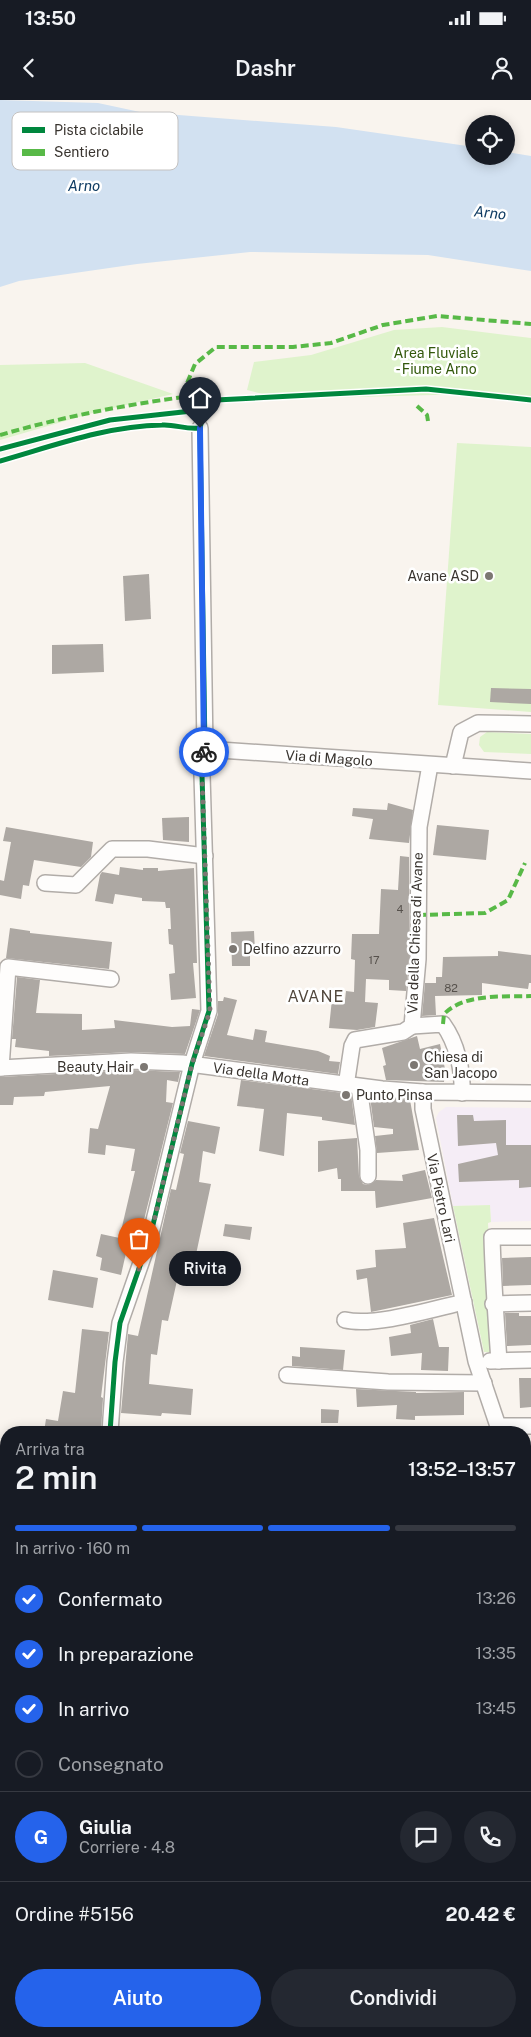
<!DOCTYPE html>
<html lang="it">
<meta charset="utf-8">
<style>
:root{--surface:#171b24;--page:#242831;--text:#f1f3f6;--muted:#9ea1a6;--line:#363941;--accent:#2563eb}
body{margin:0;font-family:"Public Sans",sans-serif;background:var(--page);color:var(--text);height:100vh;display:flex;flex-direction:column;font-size:19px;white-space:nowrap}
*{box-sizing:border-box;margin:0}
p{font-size:16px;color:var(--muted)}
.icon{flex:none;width:28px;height:28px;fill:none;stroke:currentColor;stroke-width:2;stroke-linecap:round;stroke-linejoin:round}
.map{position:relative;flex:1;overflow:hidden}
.details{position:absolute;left:0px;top:1326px;width:531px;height:611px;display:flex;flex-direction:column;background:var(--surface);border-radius:20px 20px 0 0;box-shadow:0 2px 12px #0003}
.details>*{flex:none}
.buttons{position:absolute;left:465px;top:15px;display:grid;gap:10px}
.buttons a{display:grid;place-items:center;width:50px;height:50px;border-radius:50%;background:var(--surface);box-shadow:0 2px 12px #0003;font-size:25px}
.pin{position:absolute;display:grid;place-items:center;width:42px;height:42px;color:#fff;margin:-51px -21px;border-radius:50% 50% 50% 0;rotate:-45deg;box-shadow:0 0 5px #0007}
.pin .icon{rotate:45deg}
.courier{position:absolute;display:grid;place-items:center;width:50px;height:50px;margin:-25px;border:4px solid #2563eb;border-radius:50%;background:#fff;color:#222;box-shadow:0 1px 6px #0007}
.bubble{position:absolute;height:35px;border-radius:18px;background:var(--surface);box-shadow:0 2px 12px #0003;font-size:16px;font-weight:600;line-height:35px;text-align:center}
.overview em{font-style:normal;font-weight:600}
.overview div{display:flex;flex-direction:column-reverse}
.overview{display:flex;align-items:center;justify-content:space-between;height:85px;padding:0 15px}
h1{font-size:32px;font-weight:600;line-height:38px}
.bar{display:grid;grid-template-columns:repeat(4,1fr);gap:8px 5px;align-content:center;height:60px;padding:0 15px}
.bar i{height:6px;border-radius:4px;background:var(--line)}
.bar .selected{background:var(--accent)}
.bar p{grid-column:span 4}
.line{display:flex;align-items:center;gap:12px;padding:0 15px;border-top:1px solid var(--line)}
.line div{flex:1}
.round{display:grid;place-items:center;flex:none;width:52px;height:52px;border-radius:26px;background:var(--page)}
ol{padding:0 15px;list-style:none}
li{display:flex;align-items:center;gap:15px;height:55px}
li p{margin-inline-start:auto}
li .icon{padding:5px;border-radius:50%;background:var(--accent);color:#fff;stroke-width:4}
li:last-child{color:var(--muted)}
li i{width:28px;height:28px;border:2px solid var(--line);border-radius:50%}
.button{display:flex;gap:10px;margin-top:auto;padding:10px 15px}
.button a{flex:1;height:58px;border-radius:30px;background:var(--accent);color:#fff;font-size:20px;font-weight:600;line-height:58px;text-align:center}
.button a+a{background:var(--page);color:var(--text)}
.status{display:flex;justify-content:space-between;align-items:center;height:35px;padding:0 25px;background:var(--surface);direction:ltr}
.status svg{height:14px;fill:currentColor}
header{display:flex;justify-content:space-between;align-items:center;height:65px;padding:0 15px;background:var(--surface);font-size:22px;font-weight:600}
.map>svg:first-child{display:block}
.education{fill:#f5edf6}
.green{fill:#dff3cc}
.water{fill:#d2e1f1}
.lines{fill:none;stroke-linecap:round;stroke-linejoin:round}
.stream{stroke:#d2e1f1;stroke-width:4.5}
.building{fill:#ada8a3}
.street-casing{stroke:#b1aca8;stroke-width:18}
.street{stroke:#fefdfc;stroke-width:15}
.quiet{stroke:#58b947;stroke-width:4;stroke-dasharray:8 4;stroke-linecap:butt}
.cycleway-casing{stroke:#fff;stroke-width:8}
.cycleway{stroke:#00873e;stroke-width:5}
.done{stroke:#7c7772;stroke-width:5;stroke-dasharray:0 9}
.route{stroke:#2563eb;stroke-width:6}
.poi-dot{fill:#7c7772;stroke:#fff;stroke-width:2}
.labels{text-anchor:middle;stroke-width:5;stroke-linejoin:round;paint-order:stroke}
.number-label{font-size:11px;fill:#56514c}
.park-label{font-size:14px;fill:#32580b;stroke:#fff}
.poi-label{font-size:14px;fill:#39342f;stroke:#fff;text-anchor:start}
.street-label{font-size:14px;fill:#39342f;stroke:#fff}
.water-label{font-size:15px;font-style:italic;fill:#113d64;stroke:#fff}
.quarter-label{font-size:16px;letter-spacing:1px;fill:#51473c;stroke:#fff}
.key{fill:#fff;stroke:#c4c2c1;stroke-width:1}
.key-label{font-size:14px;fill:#39342f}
</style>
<div class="status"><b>13:50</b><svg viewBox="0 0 49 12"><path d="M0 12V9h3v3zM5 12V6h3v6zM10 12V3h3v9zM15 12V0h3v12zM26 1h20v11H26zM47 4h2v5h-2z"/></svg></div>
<header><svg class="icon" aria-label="back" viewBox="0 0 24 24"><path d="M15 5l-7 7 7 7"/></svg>Dashr<svg class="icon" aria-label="person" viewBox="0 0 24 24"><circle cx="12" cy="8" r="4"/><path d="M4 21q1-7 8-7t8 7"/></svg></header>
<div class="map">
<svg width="531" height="1937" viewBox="0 0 531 1937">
<rect width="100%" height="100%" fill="#f9f4ee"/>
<polygon class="education" points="446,1007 531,1008 531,1121 491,1122 490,1105 453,1106 436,1018 439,1012"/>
<g class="green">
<polygon points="442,227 531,238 531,301 471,294 282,299 247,290 254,262 311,255 394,230"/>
<polygon points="85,263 173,294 96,312 0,340 0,265"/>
<polygon points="457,343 531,347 531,612 438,605"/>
<polygon points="487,632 531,634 531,654 484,652 479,645 480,637"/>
<polygon points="490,1105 491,1122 488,1123 494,1252 484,1252 453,1106"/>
</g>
<polygon class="water" points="0,0 98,3 140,12 336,27 474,47 474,56 506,56 506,52 531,56 531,171 428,155 250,152 137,164 19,181 0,187"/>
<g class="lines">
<g class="stream">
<polyline points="525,1764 529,1676 527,1605"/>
<polyline points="0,1912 6,1914"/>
<polyline points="67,1931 90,1937"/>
<polyline points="204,1937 205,1931"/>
<polyline points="504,1937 507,1931"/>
</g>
</g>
<g class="building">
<polygon points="149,474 151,519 125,521 123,476"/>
<polygon points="103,544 104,572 52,574 52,545"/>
<polygon points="491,588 531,589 531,604 490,602"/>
<polygon points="388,703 413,710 409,743 369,739 373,719 352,716 353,708 387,710"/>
<polygon points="189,717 189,742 163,740 162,718"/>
<polygon points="437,725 489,730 486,760 433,755"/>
<polygon points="6,727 93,742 91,757 81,767 34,760 29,786 23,785 21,799 0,795 0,780 4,781 11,742 3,741"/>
<polygon points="400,756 409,757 409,859 406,891 389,890 389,880 366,879 365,902 378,903 375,927 357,930 329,928 332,899 345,900 346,891 354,892 355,860 351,859 352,834 379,834 381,789 398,790"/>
<polygon points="120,767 143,770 143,768 158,768 158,771 194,768 197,863 193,863 196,898 171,900 169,874 175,873 173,845 169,844 168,829 171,829 170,808 166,808 165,802 142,801 142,798 115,794 113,804 95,801 100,775 102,772 119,775"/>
<polygon points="10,828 30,831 30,833 112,842 109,869 6,858"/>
<polygon points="254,831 255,852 250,853 250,866 232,866 231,832"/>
<polygon points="498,851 531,855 531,883 529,883 528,889 482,883 482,895 435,896 436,915 422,916 425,883 436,883 436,877 442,877 443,857 498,856"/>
<polygon points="17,877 40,880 36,913 82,914 82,930 115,928 114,920 172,927 190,926 192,909 200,910 185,954 131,952 49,956 49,951 15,947 16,939 12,939"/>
<polygon points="224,897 237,900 227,935 253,940 255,929 267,931 265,942 318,951 330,956 329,961 340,962 338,974 204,956 218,914 218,901 223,901"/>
<polygon points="417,936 420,949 440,944 445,969 444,982 386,980 383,966 386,965 382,948"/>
<polygon points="131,970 180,972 178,982 167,980 166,1002 173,1003 140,1136 121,1131 135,1071 131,1071 135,1049 106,1045 105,1055 88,1053 90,1028 98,1029 110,986 45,992 44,996 14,997 13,1005 0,1005 0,977"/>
<polygon points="241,980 351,994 355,1025 322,1020 322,1017 287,1013 284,1056 259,1051 264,1009 237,1006"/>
<polygon points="370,997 410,1000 419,1050 377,1053 375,1036 393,1034 393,1029 374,1027"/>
<polygon points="457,1015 473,1015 474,1021 506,1020 506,1045 531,1045 531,1087 519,1088 519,1080 459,1082 458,1064 498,1055 496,1043 458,1046"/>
<polygon points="188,1021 220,1027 215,1054 203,1051 199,1082 211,1084 191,1178 178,1176 168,1221 162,1220 157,1255 151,1254 149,1284 193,1289 191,1315 162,1313 161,1316 121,1313 128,1234 138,1236 171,1089 176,1090 184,1054 180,1053"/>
<polygon points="357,1038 359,1076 363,1084 368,1085 376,1080 403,1081 402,1075 425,1070 432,1098 376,1108 375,1091 341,1091 341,1079 338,1079 337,1068 318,1072 318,1041"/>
<polygon points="434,1118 452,1195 371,1212 367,1178 357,1180 356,1170 376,1167 375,1150 406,1148 403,1123"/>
<polygon points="225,1124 252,1127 250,1140 223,1136"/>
<polygon points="101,1134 129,1140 121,1175 100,1170 102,1158 96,1156"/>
<polygon points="531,1157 531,1185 503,1186 502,1158"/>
<polygon points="53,1170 98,1178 93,1208 48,1200"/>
<polygon points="505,1213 519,1213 519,1216 531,1216 531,1245 507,1246"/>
<polygon points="433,1219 439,1247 449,1247 448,1271 421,1270 422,1253 391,1256 389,1237 411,1233 410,1225"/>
<polygon points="82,1229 109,1232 101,1297 103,1298 101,1332 44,1332 46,1319 58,1321 63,1291 75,1293"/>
<polygon points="300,1247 345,1250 343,1270 292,1266 292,1256 300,1257"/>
<polygon points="519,1278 531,1278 531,1307 520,1308"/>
<polygon points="356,1289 416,1292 416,1293 464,1292 464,1315 415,1316 415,1320 396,1319 397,1305 357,1307"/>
<polygon points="321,1309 339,1310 338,1323 321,1323"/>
</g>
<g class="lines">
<defs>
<g id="street">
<polyline points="205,649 531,671"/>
<polyline points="453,666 461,632 478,623 531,624"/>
<polyline points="45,783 76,785 112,749 148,749 205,756"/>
<path d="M412 926 443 924C457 943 463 971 462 993"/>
<polyline points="0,968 131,961 182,963 382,989 423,992 531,993"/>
<polyline points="1,968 8,867 111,879"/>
<polyline points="346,986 352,946 355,940 403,932 412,926 418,859 419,727 430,665"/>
<polyline points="359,987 368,1050 368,1076"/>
<polyline points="423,992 423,1009 476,1261 500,1332"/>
<polyline points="493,1204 531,1203"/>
<path d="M345 1220C374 1227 433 1209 464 1202"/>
<polyline points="490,1261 531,1260"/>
<path d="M499 1261C496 1219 493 1179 492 1137H531"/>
<polyline points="287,1275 388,1282 484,1283"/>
<polyline points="498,1326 531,1326"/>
<polyline points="110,1332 115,1262 120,1223 150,1137 192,964 209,911 202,675 205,649 200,328"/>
<polyline points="0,1367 6,1367"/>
<polyline points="525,1385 531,1385"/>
<polyline points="525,1497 531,1571"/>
<polyline points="525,1891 531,1816"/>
<polyline points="0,1897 6,1868"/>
<polyline points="97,1931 122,1937"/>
<polyline points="513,1937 515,1931"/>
</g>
</defs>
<use href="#street" class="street-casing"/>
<use href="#street" class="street"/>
<g class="quiet">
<polyline points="417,306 427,315 428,321"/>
<polyline points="198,310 201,310 185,288 195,264 216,247 293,247 331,243 383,225 437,216 531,224"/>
<path d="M0 335C62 317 128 304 192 296"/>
<polyline points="418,815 485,813 508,800 525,763"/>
<path d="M443 924 444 914C465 893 503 897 531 896"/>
</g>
<defs>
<g id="cycleway">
<polyline points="0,349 110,320 201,310 207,303 216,300 426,289 531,300"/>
<path d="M0 361C53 346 106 326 162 325 175 324 186 330 200 328"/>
<polyline points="110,1332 115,1262 120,1223 150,1137 192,964 209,911 202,675 205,649 200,328 203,315 201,310"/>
</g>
</defs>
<use href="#cycleway" class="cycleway-casing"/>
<use href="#cycleway" class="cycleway"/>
</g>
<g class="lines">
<polyline class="done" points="139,1169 150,1137 192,964 210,911 202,674 204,652"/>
<polyline class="route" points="200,328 204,652"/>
</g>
<g class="poi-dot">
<circle cx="489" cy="476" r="5"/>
<circle cx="233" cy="849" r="5"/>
<circle cx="414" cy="965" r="5"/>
<circle cx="144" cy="967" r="5"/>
<circle cx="346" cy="995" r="5"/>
</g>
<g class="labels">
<g class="number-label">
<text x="400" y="813">4</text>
<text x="374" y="864">17</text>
<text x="451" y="892">82</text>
</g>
<g class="park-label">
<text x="436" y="258">Area Fluviale<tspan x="436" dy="16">- Fiume Arno</tspan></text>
</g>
<g class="poi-label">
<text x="479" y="481" text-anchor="end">Avane ASD</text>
<text x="243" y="854">Delfino azzurro</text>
<text x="424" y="962">Chiesa di<tspan x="424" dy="16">San Jacopo</tspan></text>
<text x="134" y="972" text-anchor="end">Beauty Hair</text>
<text x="356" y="1000">Punto Pinsa</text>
</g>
<g class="street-label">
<text transform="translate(329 658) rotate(4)" y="5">Via di Magolo</text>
<text transform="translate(415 833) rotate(-88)" y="5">Via della Chiesa di Avane</text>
<text transform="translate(261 974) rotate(8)" y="5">Via della Motta</text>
<text transform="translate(441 1098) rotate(78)" y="5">Via Pietro Lari</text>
</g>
<g class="water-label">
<text x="84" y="91">Arno</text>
<text transform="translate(490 113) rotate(6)" y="5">Arno</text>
</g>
<g class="quarter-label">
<text x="316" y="902">AVANE</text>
</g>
</g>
<rect x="12" y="12" width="166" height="58" rx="8" class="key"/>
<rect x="22" y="27" width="23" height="6" fill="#00873e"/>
<rect x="22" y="49" width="23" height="7" fill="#58b947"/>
<g class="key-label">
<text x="54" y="35">Pista ciclabile</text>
<text x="54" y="57">Sentiero</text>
</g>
</svg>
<div class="buttons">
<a><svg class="icon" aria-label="locate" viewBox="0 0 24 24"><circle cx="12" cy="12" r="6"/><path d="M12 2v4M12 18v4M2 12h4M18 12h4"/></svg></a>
</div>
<div class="pin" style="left:139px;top:1169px;background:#ea580c"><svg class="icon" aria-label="bag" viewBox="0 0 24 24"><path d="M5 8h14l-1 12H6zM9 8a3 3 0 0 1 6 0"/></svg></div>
<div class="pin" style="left:200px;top:328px;background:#1f2937"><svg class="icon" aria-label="home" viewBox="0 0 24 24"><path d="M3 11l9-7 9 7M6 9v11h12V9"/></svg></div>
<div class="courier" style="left:204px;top:652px"><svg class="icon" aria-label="bike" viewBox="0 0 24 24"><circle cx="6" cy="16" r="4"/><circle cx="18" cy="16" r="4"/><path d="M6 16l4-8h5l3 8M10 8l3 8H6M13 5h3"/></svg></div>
<div class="bubble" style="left:169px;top:1151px;width:72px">Rivita</div>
<section class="details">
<div class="overview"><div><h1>2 min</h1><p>Arriva tra</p></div><em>13:52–13:57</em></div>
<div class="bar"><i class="selected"></i><i class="selected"></i><i class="selected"></i><i></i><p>In arrivo · 160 m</p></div>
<ol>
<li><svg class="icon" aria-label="check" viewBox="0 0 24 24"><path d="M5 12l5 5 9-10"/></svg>Confermato<p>13:26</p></li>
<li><svg class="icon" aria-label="check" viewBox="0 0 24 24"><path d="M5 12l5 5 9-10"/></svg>In preparazione<p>13:35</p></li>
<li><svg class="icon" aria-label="check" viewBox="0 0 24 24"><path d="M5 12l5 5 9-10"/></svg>In arrivo<p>13:45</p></li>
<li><i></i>Consegnato</li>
</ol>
<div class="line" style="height:90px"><b class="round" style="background:var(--accent);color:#fff">G</b><div><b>Giulia</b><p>Corriere · 4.8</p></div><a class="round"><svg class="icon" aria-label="chat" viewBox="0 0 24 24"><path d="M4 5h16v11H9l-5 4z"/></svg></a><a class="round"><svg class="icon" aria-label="phone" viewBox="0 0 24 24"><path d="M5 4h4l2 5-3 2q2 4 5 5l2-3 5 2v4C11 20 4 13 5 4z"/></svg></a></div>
<div class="line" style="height:65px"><div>Ordine #5156</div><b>20.42 €</b></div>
<div class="button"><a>Aiuto</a><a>Condividi</a></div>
</section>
</div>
